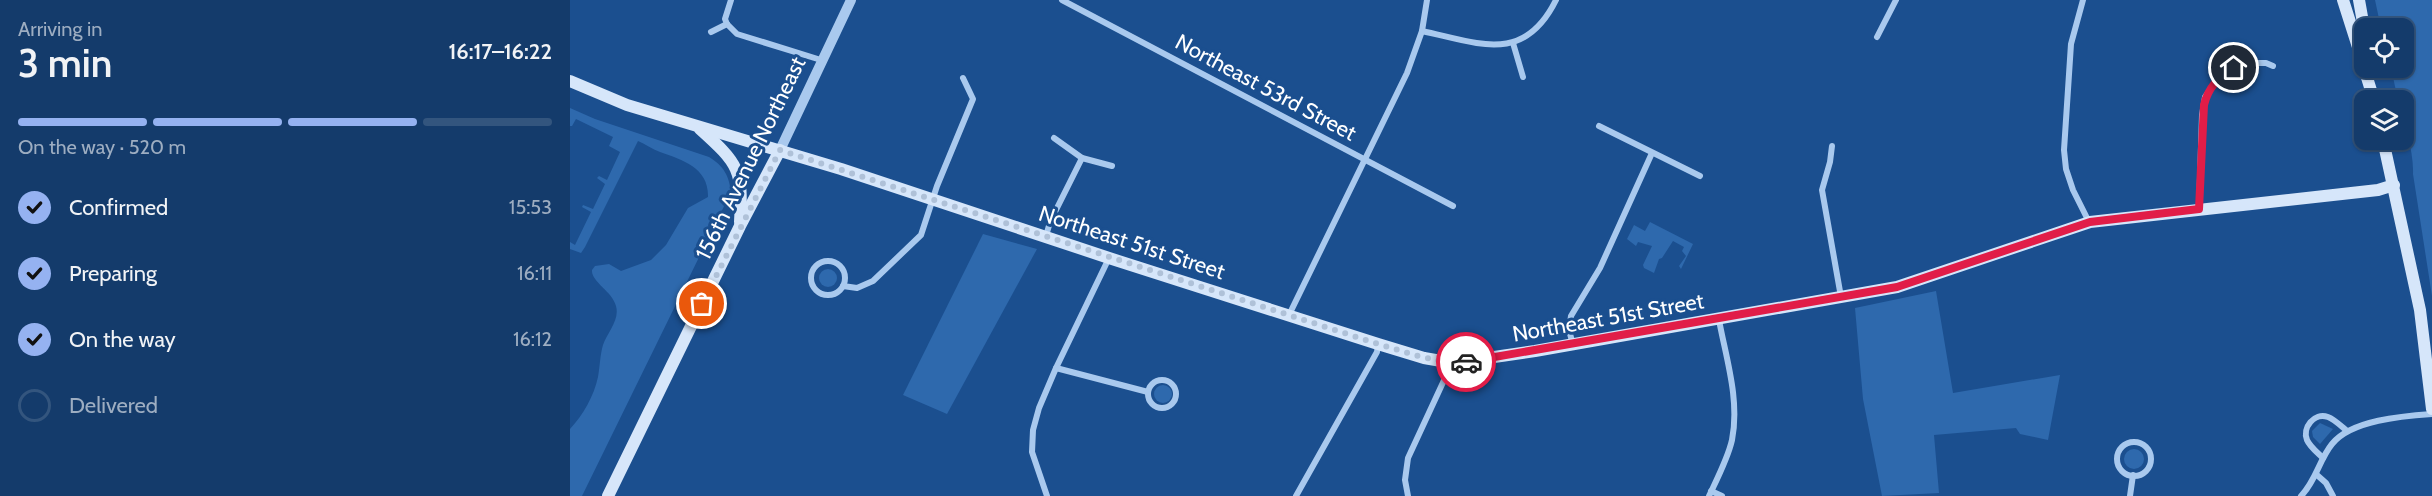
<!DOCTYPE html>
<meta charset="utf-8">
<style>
:root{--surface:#143b6b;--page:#1d4271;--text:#f1f3f6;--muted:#9dadc1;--line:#33557e;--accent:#95b2f1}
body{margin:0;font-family:Cabin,sans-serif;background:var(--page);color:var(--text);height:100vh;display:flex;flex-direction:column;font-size:22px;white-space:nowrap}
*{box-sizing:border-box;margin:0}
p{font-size:20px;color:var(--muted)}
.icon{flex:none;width:33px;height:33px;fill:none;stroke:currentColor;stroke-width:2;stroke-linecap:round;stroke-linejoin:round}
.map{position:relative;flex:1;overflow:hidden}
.details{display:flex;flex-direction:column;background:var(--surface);width:570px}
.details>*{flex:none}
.tools{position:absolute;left:1784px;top:18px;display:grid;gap:12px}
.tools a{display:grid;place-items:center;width:60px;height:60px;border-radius:12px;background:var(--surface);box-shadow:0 2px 4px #0004,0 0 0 2px var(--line);font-size:30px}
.pin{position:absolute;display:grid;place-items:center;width:51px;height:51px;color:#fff;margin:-26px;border:3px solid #fff;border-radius:50%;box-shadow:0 2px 6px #0007}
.courier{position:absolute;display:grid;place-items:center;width:60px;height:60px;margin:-30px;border:4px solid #e11d48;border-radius:50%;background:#fff;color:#222;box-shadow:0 2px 8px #0007}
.headline em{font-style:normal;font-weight:600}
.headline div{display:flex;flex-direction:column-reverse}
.headline{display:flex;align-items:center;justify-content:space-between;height:102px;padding:0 18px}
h1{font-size:39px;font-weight:600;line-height:45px}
.bar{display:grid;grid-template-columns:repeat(4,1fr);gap:9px 6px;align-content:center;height:72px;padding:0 18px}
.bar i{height:8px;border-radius:4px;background:var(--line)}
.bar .selected{background:var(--accent)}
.bar p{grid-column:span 4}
ol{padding:0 18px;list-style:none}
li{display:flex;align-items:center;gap:18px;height:66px}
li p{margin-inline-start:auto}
li .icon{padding:6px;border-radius:50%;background:var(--accent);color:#111;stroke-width:4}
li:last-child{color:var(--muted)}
li i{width:33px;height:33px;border:3px solid var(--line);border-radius:50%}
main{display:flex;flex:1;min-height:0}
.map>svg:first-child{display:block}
.green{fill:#2e69ad}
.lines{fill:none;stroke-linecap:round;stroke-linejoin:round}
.minor{stroke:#a9c9ee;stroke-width:6}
.tertiary{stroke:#a9c9ee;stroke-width:10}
.secondary{stroke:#d6e6fa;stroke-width:12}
.done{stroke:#afc1d8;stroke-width:6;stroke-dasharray:0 10.8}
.route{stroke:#e11d48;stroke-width:8}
.labels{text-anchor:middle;stroke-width:6;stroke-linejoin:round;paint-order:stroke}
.street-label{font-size:22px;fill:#fff;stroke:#1b4f8f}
</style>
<main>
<section class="details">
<div class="headline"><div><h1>3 min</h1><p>Arriving in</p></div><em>16:17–16:22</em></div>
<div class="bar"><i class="selected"></i><i class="selected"></i><i class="selected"></i><i></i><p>On the way · 520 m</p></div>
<ol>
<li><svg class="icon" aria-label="check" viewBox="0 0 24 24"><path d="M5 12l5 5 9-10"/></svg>Confirmed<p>15:53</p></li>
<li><svg class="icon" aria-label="check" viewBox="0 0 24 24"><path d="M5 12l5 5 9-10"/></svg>Preparing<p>16:11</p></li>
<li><svg class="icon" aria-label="check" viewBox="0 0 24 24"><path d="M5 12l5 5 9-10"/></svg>On the way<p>16:12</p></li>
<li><i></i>Delivered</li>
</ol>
</section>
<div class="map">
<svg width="1862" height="496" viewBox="0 0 1862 496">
<rect width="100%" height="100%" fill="#1b4f8f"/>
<g class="green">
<path d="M1805 0H1862V296L1843 174C1844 149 1833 127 1833 100H1828L1821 68H1833V28H1811Z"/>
<path d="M0 108 25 119 139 157C154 166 159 176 161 192L12 496H0V429C13 415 24 396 28 377 30 366 30 355 33 345 37 333 50 320 46 306 42 291 21 282 22 270L25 266 39 264 51 271 81 260 96 245 118 208 138 197C139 168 113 160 90 152 82 149 75 144 68 141L15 247 11 253 0 249V242L5 245 21 212 12 207 13 205 23 209 35 184 27 178 29 176 37 180 50 152 39 146 43 137 6 119 2 126H0Z"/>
<polygon points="1080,222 1123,244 1111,269 1109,266 1116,256 1112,251 1114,247 1103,241 1092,258 1089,259 1084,273 1074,268 1073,265 1082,246 1068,242 1066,246 1057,239 1064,225 1075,231"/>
<polygon points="413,234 467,249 377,414 333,395"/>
<circle cx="258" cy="278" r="9"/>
<polygon points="1366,291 1383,393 1490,375 1478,440 1450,434 1446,428 1364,435 1369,493 1312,496 1293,399 1285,308"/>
<circle cx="593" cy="394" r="9"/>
<polygon points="1750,423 1763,429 1750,444 1743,437 1742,431"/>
<circle cx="1564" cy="459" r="10"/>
</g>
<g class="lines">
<g class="minor">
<polyline points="492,0 883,206"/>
<polyline points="1513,0 1501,44 1494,150 1496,169 1503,190 1519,222"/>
<polyline points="157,24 167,34 251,60"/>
<polyline points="157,24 155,19 161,0"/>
<path d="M852 31C908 43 954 65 986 0"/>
<polyline points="141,32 157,24"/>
<polyline points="1307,37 1326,0"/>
<polyline points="943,43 953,77"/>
<polyline points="1029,126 1130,176"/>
<polyline points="484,138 512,158 542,166"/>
<polyline points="1262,146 1260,162 1252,190 1271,297"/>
<polyline points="1629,209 1632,115 1635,97 1645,83 1664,68 1680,63 1696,63 1703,66"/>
<polyline points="476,236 480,222 512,158"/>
<circle cx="258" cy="278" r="17"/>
<polyline points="273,286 287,288 303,281 351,235 367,186 403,99 393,78"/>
<polyline points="719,315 837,73 852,31 857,0"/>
<polyline points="1003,345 999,330 1001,316 1030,268 1082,153"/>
<polyline points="486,368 578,392"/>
<circle cx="592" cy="394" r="14"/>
<circle cx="1564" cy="459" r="17"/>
<path d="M1753 458C1748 453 1740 447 1737 440 1732 428 1744 412 1758 417 1764 419 1771 426 1777 431"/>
<polyline points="1747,475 1756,483 1763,496"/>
<polyline points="1141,491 1152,496"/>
<polyline points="477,496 462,452 463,430 469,408 486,368 539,258"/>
<polyline points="726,496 807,352 808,344"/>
<polyline points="838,496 835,480 838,458 882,363"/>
<path d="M1139 496C1147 479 1158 458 1162 440 1170 400 1156 358 1149 320"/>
<polyline points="1560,496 1563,475"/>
<path d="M1731 496C1746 481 1749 460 1762 444 1781 420 1833 416 1862 414"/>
</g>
<polyline class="tertiary" points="210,150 281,0"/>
<g class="secondary">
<polyline points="1773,0 1794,66"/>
<polyline points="1789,0 1794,28"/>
<polyline points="1794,68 1804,100"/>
<polyline points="0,81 57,105 271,169 539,258 808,344 854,358 883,363 965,351 1327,287 1520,222 1808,190 1824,185"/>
<path d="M130 129C169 164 173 170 170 222"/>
<polyline points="1813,140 1850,310 1862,409"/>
<polyline points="38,496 170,226 210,150"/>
</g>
</g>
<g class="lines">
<path class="done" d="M132 304 210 150 808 344C837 352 866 364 896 362"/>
<path class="route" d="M896 362 1327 287 1520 222 1629 209 1634 105C1638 88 1649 76 1664 68"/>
</g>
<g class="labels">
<g class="street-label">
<text transform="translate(696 87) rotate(28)" y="8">Northeast 53rd Street</text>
<text transform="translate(180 158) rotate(-64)" y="8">156th Avenue Northeast</text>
<text transform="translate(562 242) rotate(18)" y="8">Northeast 51st Street</text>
<text transform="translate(1038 317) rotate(-10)" y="8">Northeast 51st Street</text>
</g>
</g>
</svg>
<div class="tools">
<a><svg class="icon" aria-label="locate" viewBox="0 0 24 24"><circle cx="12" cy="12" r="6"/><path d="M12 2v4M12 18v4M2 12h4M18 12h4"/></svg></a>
<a><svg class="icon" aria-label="layers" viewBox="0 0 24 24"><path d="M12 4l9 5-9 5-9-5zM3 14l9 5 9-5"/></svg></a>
</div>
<div class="pin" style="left:132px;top:304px;background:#ea580c"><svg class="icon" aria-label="bag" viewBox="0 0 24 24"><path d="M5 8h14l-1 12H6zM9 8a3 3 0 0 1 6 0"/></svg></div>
<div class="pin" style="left:1664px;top:68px;background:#1f2937"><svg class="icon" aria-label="home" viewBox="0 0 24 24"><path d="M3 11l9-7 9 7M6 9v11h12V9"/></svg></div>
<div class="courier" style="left:896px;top:362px"><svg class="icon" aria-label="car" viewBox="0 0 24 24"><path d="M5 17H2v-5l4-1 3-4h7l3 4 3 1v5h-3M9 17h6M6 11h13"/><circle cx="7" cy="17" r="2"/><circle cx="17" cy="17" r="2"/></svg></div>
</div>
</main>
